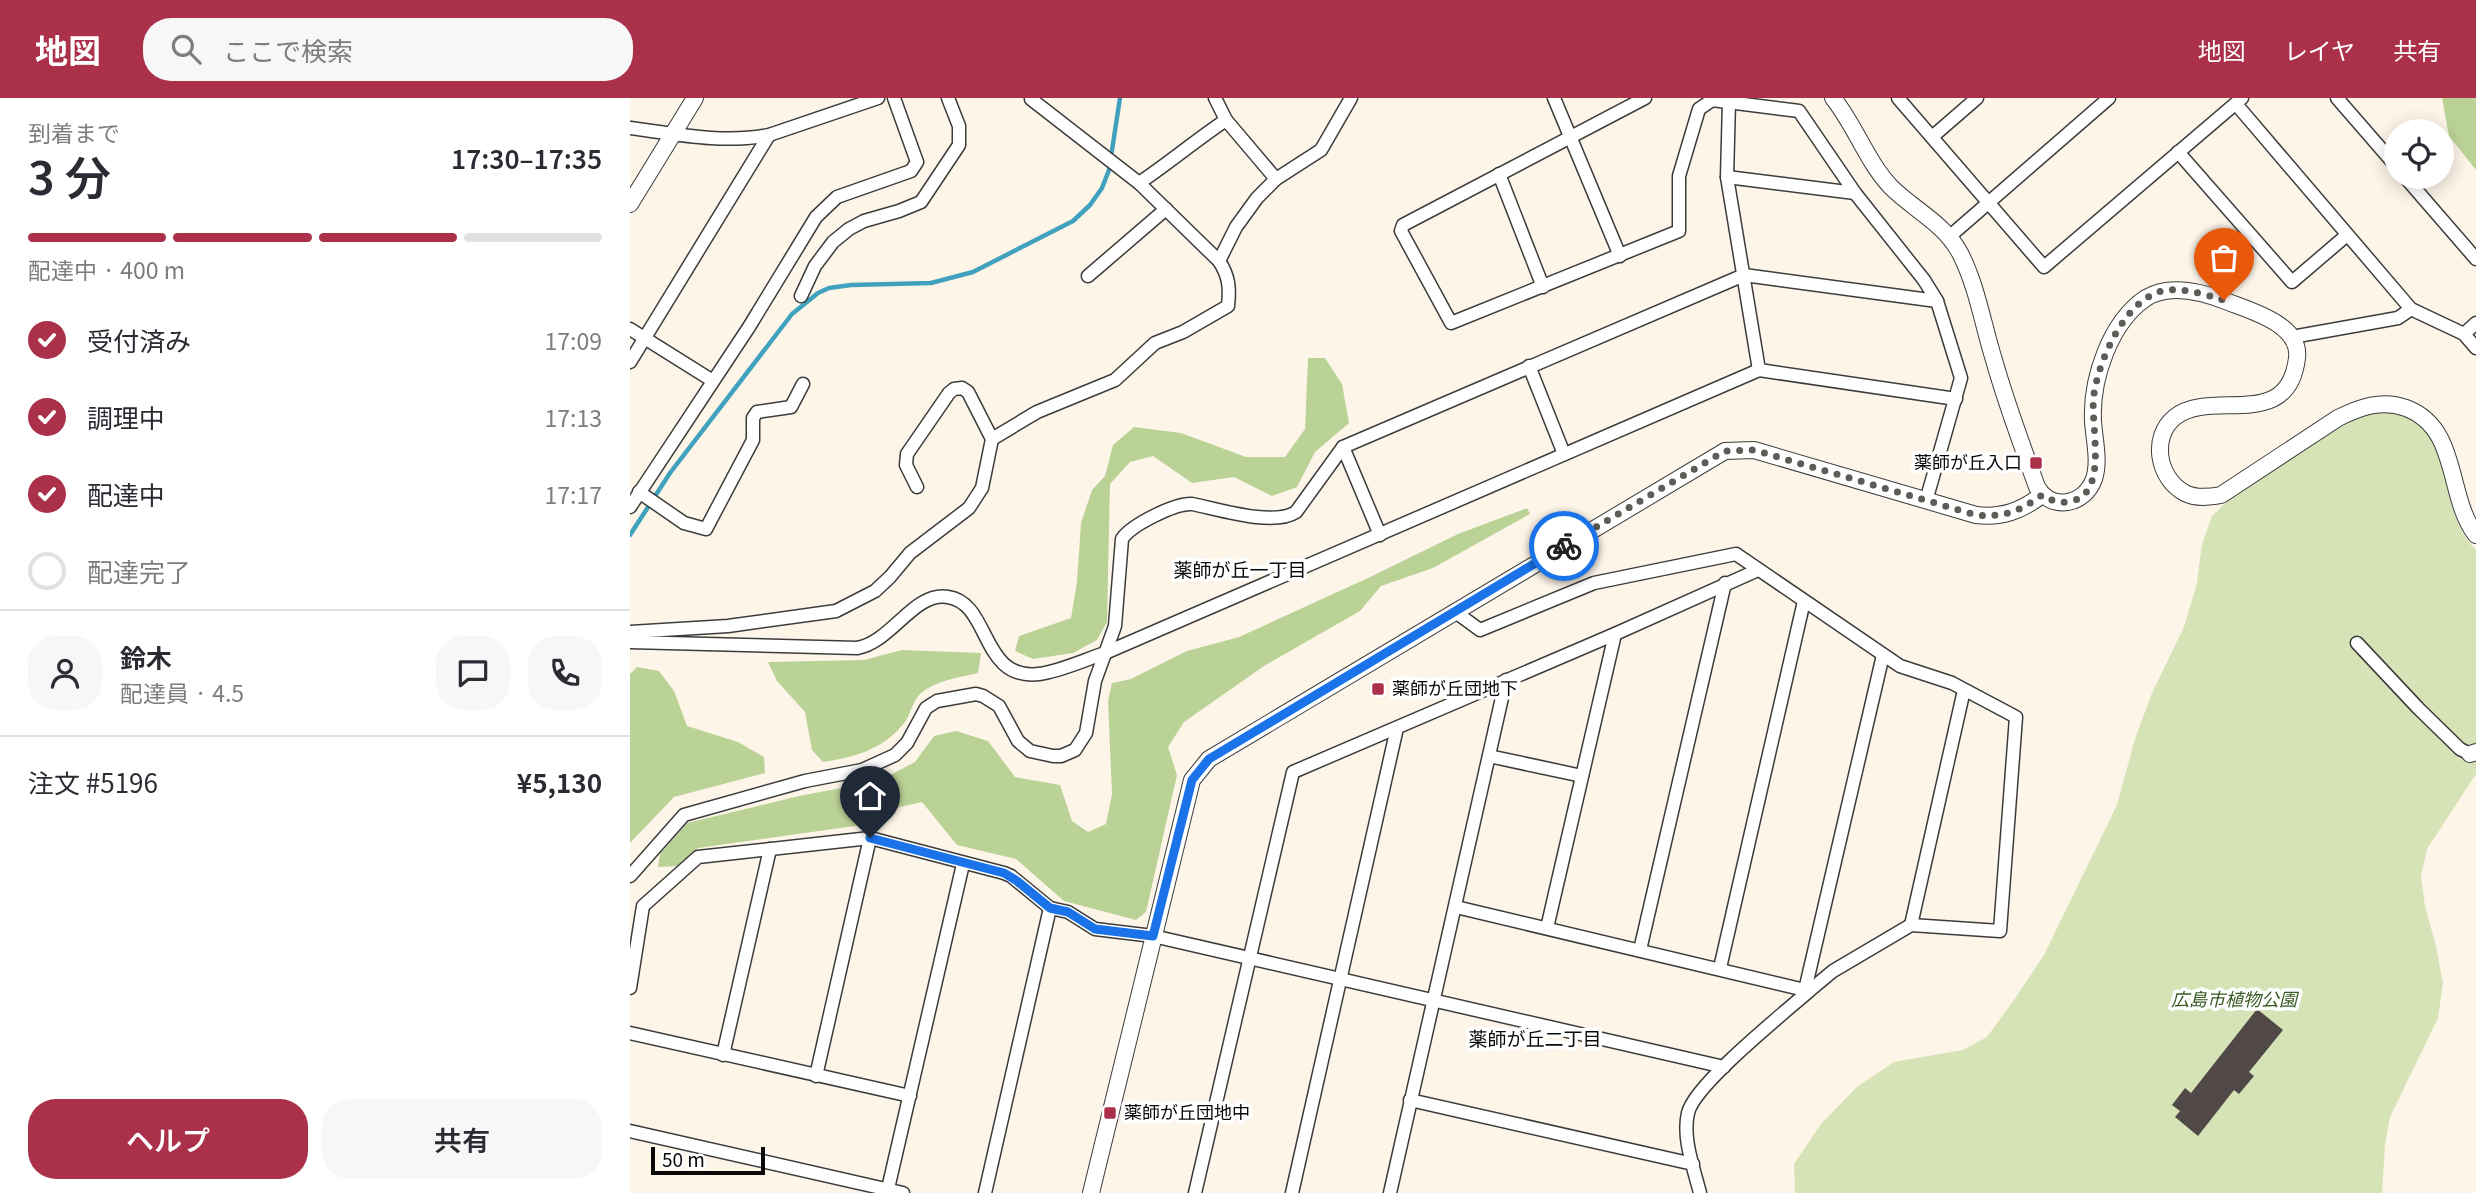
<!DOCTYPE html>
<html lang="ja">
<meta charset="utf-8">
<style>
:root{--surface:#fff;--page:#f7f7f7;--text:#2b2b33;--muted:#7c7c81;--line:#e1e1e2;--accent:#ab304a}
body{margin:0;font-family:Georgia,"Noto Sans JP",serif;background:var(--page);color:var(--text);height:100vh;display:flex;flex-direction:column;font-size:26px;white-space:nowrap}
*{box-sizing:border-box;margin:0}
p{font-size:23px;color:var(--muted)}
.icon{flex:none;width:38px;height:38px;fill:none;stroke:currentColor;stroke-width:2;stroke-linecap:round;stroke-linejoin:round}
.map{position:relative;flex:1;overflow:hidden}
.sheet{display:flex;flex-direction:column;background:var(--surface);width:630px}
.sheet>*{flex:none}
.tools{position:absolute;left:1754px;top:21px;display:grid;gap:14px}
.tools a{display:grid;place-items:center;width:70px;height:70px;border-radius:50%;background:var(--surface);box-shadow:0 4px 18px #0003;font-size:35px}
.scale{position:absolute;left:21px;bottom:18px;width:114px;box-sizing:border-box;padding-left:7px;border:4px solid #090909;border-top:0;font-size:19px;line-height:24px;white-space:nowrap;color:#090909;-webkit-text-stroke:5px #fff;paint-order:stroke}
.pin{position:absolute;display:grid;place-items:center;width:60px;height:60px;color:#fff;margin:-72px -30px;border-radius:50% 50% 50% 0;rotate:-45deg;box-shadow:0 0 7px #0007}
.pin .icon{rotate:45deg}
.courier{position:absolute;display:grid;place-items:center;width:70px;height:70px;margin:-35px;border:5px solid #1a73e8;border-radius:50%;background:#fff;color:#222;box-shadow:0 2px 9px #0007}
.head em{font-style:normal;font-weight:600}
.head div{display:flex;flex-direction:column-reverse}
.head{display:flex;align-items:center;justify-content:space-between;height:119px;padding:0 28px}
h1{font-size:46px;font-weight:600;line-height:52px}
.bar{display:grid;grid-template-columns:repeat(4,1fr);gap:10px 7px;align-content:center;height:84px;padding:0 28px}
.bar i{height:9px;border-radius:5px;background:var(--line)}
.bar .on{background:var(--accent)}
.bar p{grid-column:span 4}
.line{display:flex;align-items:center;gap:18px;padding:0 28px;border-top:2px solid var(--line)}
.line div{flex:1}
.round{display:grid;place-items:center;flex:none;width:74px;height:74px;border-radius:28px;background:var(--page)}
ol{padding:0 28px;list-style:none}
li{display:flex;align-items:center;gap:21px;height:77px}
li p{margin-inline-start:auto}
li .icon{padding:7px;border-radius:50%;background:var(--accent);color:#fff;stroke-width:4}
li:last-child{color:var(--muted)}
li i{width:38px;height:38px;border:4px solid var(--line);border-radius:50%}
.primary-button{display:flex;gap:14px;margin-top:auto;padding:14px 28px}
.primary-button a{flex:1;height:80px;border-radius:28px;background:var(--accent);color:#fff;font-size:28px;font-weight:600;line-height:80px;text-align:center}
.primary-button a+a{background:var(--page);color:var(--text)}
header{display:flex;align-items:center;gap:42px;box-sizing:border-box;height:98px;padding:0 35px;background:var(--accent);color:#fff}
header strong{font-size:33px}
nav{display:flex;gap:38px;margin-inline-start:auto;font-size:24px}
.search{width:490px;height:63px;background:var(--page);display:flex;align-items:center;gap:18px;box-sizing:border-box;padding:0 24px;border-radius:28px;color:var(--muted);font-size:26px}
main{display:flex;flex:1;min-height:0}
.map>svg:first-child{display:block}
.green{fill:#d5e3b6}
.forest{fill:#bbd297}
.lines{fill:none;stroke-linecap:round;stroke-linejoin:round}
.stream{stroke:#40a2bf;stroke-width:4.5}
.building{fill:#514947}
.minor-casing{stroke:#3c3c3c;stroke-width:15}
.tertiary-casing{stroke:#3c3c3c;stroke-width:18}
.minor{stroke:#fff;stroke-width:12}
.tertiary{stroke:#fff;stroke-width:16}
.done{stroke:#5e5c57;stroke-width:7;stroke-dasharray:0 12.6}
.route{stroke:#1a73e8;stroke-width:9}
.poi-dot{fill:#ab304a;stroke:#fff;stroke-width:2.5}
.labels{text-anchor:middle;stroke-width:7;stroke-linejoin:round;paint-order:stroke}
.poi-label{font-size:18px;fill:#090909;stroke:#fff;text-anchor:start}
.park-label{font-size:18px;font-style:italic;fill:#365a21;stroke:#fff}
.neighbourhood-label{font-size:19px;fill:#090909;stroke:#fff}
</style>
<header>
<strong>地図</strong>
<div class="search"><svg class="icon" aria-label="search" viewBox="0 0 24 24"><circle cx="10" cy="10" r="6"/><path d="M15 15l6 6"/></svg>ここで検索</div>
<nav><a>地図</a><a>レイヤ</a><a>共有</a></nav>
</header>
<main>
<section class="sheet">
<div class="head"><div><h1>3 分</h1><p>到着まで</p></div><em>17:30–17:35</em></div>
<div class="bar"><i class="on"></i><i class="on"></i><i class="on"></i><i></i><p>配達中 · 400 m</p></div>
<ol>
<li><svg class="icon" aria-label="check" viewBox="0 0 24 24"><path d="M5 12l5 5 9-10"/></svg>受付済み<p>17:09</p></li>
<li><svg class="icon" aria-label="check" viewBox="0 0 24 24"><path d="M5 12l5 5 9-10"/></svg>調理中<p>17:13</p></li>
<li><svg class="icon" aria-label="check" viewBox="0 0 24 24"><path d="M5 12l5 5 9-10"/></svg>配達中<p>17:17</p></li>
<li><i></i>配達完了</li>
</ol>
<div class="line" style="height:126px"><a class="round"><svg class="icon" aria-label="person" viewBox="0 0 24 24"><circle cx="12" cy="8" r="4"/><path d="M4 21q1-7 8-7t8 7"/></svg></a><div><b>鈴木</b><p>配達員 · 4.5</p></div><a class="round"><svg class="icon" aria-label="chat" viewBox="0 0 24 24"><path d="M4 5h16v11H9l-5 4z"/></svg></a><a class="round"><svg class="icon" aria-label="phone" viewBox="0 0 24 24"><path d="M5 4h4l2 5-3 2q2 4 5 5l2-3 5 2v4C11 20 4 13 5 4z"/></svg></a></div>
<div class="line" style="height:91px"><div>注文 #5196</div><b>¥5,130</b></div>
<div class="primary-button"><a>ヘルプ</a><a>共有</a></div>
</section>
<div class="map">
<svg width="1846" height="1095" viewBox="0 0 1846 1095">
<rect width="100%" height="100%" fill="#fdf5e8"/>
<path class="green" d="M1763 313C1774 316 1785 319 1793 327 1823 354 1810 418 1846 452V676L1797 751 1791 778 1795 809 1805 844 1813 885 1808 920 1760 1019 1755 1047 1752 1095H1165L1164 1066 1191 1026 1228 988 1264 964 1333 952 1357 939 1384 902 1414 857 1487 707 1505 641 1522 595 1554 529 1567 485 1572 446 1582 418 1606 395 1712 323 1734 315Z"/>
<g class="forest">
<polygon points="1812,0 1846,0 1846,72 1819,38"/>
<polygon points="678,260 695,260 712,286 719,325 685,354 667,389 642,398 604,379 562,385 523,358 500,364 480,386 477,524 467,542 443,555 403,561 385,553 389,538 441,520 447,484 451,425 462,392 475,378 483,347 504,329 551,335 616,359 655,359 675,331"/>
<polygon points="897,410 900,416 803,470 751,488 730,513 634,568 554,624 538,649 547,677 516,814 506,822 434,803 386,761 327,747 292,704 252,713 239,726 68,750 49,768 28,769 30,756 57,725 169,698 249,683 285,664 304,638 326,633 358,643 385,679 430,687 442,723 458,734 476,726 482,696 478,603 482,585 501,581 557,553 609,539 738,480 828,436"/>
<path d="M272 552 351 555 348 575C327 580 308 582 291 595 283 602 281 615 275 624 254 651 226 659 193 664L182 652 175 614 147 583 138 564 234 562Z"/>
<polygon points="7,569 29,573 44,593 57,628 108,644 134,659 135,675 44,699 0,745 0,576"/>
</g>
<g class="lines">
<polyline class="stream" points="0,437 40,375 162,216 188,195 199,190 221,187 301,185 343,174 443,123 460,107 472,90 479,72 490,0"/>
</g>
<polygon class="building" points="1627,911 1653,932 1619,974 1624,978 1609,996 1604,992 1568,1038 1545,1019 1550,1013 1542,1007 1555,990 1561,995"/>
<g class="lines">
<defs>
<g id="minor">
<polyline points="585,0 596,22 646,81"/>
<polyline points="924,0 990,158"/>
<polyline points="1015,0 773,127 771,133 821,225 1049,133 1049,78 1069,11 1082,2 1169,13 1225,95 1294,182 1307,203 1331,280 1296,403"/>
<polyline points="1268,0 1414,169 1612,0"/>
<polyline points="1707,0 1766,68"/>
<polyline points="1099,4 1097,79 1129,272 1326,301"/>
<polyline points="1606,6 1781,211 1834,236 1846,250"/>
<path d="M0 30C45 36 94 46 139 37L248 0"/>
<polyline points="1302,39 1347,0"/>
<polyline points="1548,54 1662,184 1717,137"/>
<polyline points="869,76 913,189"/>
<polyline points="1097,79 1225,95"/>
<polyline points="1775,79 1846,161"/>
<path d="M509 85C539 65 566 42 596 22"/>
<polyline points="1319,139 1479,0"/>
<polyline points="589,163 606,129 627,100 646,81 691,52 721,0"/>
<polyline points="458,178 536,111"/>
<polyline points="171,198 185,168 203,144 219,131 234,123 269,113 291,104 329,47 329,28 318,0"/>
<polyline points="0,231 83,283"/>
<polyline points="1834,236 1846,225"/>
<polyline points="1662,239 1768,220 1781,211"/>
<polyline points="0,264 139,37"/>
<polyline points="899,268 934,356"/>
<path d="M362 341 407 314 485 282 525 245 553 234 598 208C600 190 599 178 589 163L509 85 401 1"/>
<polyline points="713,349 750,437"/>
<polyline points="9,394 54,425 76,431 123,342 123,320 127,314 161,309 173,286"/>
<polyline points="0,409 119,229 186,119 207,99 281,73 287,64 264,0"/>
<polyline points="824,513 850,532 964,485 1106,456 1270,568 1322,585 1386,619 1370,833 1281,827 1203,873 1179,893 826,809"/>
<polyline points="0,534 98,528 206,513 245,493 260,479 280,455 339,410 352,390 362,341 338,294 332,290 324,291 319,295 277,356 276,367 287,389"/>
<path d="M0 544 227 550C262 544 284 493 318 499 361 505 350 583 409 576 431 573 454 562 475 555L1129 272"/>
<polyline points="1727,545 1788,610 1830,651 1840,656"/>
<polyline points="859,658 952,678"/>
<path d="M0 778 54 717 175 683 232 672 265 657 277 645 296 610 307 603 346 596 353 598 369 608 388 643 400 653 423 658H431L445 652 456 635 465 583 485 528 492 441C501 427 545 405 562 406 588 411 643 429 666 414L713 349 1114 177 1307 203"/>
<polyline points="1281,827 1334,592"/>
<polyline points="917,830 985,536"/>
<polyline points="1010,852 1095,485"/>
<polyline points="1090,870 1174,503"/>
<polyline points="0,890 13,808 68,759 240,740 374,775 381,778 420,810 438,814 465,831 523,838 1094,969"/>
<polyline points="1175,892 1253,557"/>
<polyline points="0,935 280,998"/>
<polyline points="93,957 140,751"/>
<polyline points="186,978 240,740"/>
<polyline points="780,1002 1063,1066"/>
<polyline points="0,1033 273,1095"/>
<polyline points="257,1095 333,766"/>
<polyline points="355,1095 420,810"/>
<polyline points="565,1095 663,674 985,536 1128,472"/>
<polyline points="662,1095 767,630"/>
<polyline points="760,1095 876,582"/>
<path d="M1070 1095C1064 1071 1052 1040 1058 1015 1064 987 1154 915 1179 893"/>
</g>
<g id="tertiary">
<path d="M1203 0C1225 27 1237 64 1261 89 1284 112 1314 125 1330 155 1347 188 1353 227 1364 262 1376 305 1392 347 1407 389 1421 413 1454 408 1464 381 1470 363 1464 341 1463 323 1461 281 1480 224 1516 200 1540 185 1573 194 1598 204 1622 213 1671 227 1667 260 1658 335 1582 290 1545 319 1520 339 1528 381 1555 395 1566 401 1580 399 1591 397L1708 320C1730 309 1752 301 1776 310 1830 330 1816 398 1846 437"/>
<polyline points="0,106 65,0"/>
<polyline points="1840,656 1846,654"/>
<path d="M461 1095 562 682 579 661 1095 353 1124 352 1346 417C1372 420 1391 413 1412 397"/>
</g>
</defs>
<use href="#minor" class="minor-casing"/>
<use href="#tertiary" class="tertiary-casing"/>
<use href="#minor" class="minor"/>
<use href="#tertiary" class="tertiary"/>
</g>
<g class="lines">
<path class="done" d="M934 448 1095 353 1124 352 1346 417C1372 420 1391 413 1412 397 1422 403 1431 406 1442 403 1480 394 1459 324 1464 296 1469 261 1497 197 1537 192 1556 190 1576 197 1594 202"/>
<polyline class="route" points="240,740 374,775 387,783 420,810 438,814 465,831 523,838 562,682 579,661 934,448"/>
</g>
<g class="poi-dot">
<rect x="1399" y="358" width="14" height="14" rx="3.5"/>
<rect x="741" y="584" width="14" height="14" rx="3.5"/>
<rect x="473" y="1008" width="14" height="14" rx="3.5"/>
</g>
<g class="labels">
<g class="poi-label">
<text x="1392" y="371" text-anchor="end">薬師が丘入口</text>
<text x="762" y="597">薬師が丘団地下</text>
<text x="494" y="1021">薬師が丘団地中</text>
</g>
<g class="park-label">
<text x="1604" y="908">広島市植物公園</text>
</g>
<g class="neighbourhood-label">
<text x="610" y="479">薬師が丘一丁目</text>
<text x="905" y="948">薬師が丘二丁目</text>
</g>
</g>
</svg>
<div class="tools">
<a><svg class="icon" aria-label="locate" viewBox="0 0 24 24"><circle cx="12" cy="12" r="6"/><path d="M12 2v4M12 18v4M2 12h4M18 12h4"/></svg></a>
</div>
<div class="scale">50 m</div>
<div class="pin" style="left:1594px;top:202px;background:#ea580c"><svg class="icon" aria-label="bag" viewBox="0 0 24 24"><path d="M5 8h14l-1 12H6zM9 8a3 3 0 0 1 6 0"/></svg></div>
<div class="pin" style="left:240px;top:740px;background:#1f2937"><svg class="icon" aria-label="home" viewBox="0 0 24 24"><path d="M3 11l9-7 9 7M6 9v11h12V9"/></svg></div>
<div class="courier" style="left:934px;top:448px"><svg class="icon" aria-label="bike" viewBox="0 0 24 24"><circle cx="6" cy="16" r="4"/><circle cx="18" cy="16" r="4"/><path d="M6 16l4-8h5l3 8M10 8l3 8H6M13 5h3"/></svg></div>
</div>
</main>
